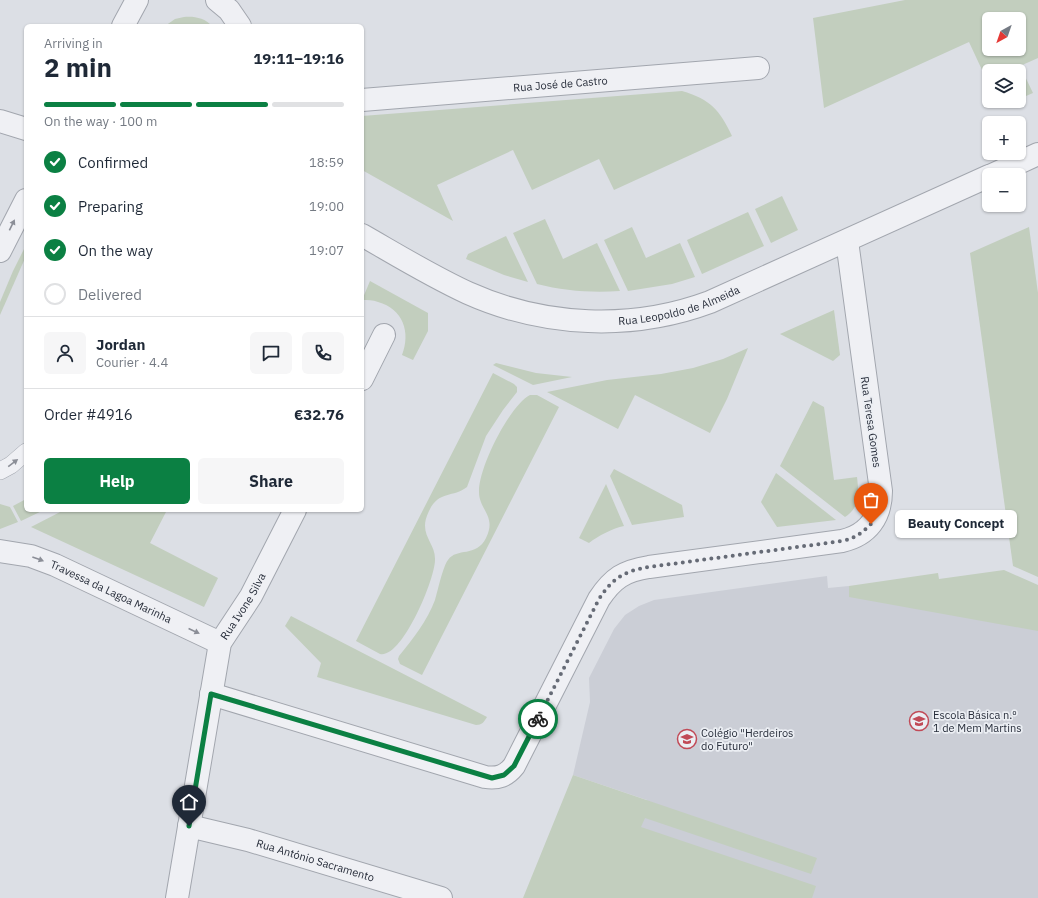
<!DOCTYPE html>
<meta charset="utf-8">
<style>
:root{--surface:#fff;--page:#f6f6f7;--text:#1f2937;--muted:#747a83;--line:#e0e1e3;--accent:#0b8043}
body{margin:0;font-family:"IBM Plex Sans",sans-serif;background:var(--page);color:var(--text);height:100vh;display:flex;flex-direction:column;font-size:15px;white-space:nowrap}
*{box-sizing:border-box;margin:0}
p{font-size:13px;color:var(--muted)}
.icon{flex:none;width:22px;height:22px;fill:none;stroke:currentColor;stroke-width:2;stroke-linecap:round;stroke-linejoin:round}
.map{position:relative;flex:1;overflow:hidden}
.panel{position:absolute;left:24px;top:24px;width:340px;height:488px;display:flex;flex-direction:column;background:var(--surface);border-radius:6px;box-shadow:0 1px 3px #0004}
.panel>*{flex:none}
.needle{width:26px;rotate:220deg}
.buttons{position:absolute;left:982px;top:12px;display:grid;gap:8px}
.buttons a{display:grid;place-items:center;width:44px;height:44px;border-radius:6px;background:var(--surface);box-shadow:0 1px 3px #0004;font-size:20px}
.pin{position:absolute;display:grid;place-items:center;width:34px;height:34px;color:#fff;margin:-41px -17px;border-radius:50% 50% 50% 0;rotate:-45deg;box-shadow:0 0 4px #0007}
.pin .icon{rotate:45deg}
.courier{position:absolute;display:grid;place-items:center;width:40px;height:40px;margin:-20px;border:3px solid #0b8043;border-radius:50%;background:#fff;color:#222;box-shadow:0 1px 5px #0007}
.bubble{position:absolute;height:28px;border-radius:6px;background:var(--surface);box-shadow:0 1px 3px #0004;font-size:13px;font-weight:800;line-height:28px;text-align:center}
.summary em{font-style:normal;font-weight:800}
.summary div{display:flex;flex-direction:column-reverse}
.summary{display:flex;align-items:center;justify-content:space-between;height:68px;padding:0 20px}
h1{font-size:26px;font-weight:800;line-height:30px}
.bar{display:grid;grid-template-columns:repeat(4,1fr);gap:6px 4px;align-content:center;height:48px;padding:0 20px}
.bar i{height:5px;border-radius:3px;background:var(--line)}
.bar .on{background:var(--accent)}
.bar p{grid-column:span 4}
.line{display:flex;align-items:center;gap:10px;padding:0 20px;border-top:1px solid var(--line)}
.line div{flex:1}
.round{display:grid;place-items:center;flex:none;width:42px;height:42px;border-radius:6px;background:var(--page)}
ol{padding:0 20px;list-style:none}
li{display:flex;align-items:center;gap:12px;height:44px}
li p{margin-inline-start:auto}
li .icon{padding:4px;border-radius:50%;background:var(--accent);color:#fff;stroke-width:4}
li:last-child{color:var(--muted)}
li i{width:22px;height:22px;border:2px solid var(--line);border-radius:50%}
.button{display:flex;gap:8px;margin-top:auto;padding:8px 20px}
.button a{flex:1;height:46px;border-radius:6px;background:var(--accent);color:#fff;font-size:16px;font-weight:800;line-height:46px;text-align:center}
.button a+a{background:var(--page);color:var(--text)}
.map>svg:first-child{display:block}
.built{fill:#cbced6}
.green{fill:#c2cebe;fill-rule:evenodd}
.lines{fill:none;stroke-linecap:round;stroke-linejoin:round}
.service-casing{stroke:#a2a6ae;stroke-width:18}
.minor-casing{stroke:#a2a6ae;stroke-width:24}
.tertiary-casing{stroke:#a2a6ae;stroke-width:24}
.service{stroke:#eff0f4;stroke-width:17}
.minor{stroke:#eff0f4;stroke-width:22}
.tertiary{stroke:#eff0f4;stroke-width:22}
.oneway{fill:#8b8e97}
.done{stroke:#666b76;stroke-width:4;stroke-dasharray:0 7.2}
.route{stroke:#0b8043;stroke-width:5}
.labels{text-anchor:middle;stroke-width:3.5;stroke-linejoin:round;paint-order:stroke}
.street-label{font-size:11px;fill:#272d3a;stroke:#ebeef3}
.poi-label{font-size:11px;fill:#272d3a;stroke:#ebeef3;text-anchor:start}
</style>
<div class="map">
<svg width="1038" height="898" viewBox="0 0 1038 898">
<rect width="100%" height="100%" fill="#dcdfe5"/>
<polygon class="built" points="827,576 828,588 849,586 1038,620 1038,898 605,898 647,800 573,775 590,702 589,678 614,629 625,615 639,606 654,600"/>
<g class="green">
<path d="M905 0H1038V58L1020 66 1033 93 1019 99V71H989V85L969 42 824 108 813 18ZM989 19H1019V49H989Z"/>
<path d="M184 17C194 16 205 18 212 26H165L175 19Z"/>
<path d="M682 91C710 99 720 110 732 136L614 190 599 159 532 190 513 150 437 185 453 221 362 170V116Z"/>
<polygon points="782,196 798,230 771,243 755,209"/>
<polygon points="748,212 764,246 702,274 687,240"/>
<path d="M545 219 563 259 597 243 620 291C592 293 564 291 537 284L513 233Z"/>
<polygon points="632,227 646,258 680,243 695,277 672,284 628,291 604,240"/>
<polygon points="1029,227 1038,293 1038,577 1013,566 970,253"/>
<polygon points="506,236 528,282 504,275 466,259 468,254"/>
<polygon points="26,245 26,256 0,315 0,302 13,271"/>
<path d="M370 281 428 313V331L413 360 402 355C411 332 403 309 378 302 373 300 367 300 362 300Z"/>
<polygon points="834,310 840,355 833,361 780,334"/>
<polygon points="748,348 727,399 710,433 635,395 618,429 547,392 607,380 661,374 693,368 723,359"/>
<polygon points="496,363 536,373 572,377 533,385 493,365"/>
<path d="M493 373 514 384 517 387V392L503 410 486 436 467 487C453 498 439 490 429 511 417 535 436 542 435 560 435 579 402 659 380 654L356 641Z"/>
<path d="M530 395H537L559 407 422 675 400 664 398 659 399 656C413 639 427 621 435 600 438 590 443 566 448 560 457 547 476 558 486 538 497 516 479 510 479 492 478 469 509 406 530 395Z"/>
<path d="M813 401 824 407 834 480 857 477C859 494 860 507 845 517L780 466Z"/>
<polygon points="614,469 682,505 684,517 632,525 610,476"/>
<polygon points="776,473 836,520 777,527 761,502"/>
<path d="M606 484 624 526C613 528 598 536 589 543L579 538Z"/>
<polygon points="26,499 26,510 44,510 21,521 13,506"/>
<polygon points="0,504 10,507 18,522 0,529"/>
<polygon points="64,510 167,510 150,543 218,578 204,607 31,527"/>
<polygon points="1004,570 1038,585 1038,631 849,597 849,586 938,573 939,579"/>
<path d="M291 616 487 717C484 722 482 725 476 725L317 677 321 663 285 626Z"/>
<polygon points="573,775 817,858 811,874 645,818 641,827 816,886 812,898 523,898"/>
</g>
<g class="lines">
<defs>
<polyline id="service" points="0,471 11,465 26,452"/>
<g id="minor">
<polyline points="217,0 229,10 240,26"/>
<path id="s1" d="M362 100 758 68"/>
<polyline points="0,121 26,129"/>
<polyline points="992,175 1038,154"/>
<path id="s2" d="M362 235C397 255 431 276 468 293 544 327 632 331 710 302L989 176"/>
<polyline points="362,379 384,335"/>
<path id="s3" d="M0 551 31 556 55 565 220 643"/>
<path d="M211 694 485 777C498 779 506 776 514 766L599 599C613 578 624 571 649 567L842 541C868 535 881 517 881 491L847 241"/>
<path id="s4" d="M189 826 248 840 441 898"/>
<path id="s5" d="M177 898 220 643 251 596 295 510"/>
</g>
<g id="tertiary">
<polyline points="123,26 137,0"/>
<polyline points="0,251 26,200"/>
</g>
</defs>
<use href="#service" class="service-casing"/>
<use href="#minor" class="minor-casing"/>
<use href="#tertiary" class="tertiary-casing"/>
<use href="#service" class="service"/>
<use href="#minor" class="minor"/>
<use href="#tertiary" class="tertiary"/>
</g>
<defs><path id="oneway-solid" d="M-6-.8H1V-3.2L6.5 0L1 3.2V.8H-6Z"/></defs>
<g class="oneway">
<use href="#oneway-solid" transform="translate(12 225) rotate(-64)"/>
<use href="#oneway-solid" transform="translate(13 463) rotate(-37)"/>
<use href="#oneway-solid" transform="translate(38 559) rotate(20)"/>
<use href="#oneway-solid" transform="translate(194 631) rotate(25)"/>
</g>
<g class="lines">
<path class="done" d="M538 719 599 599C613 578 624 571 649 567L842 541C855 538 862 533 871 524"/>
<polyline class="route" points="189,826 211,694 492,778 504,775 514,766 538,719"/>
</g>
<defs>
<symbol id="school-ring" viewBox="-11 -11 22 22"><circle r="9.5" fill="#ebeef3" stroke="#c14a57" stroke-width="1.5"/><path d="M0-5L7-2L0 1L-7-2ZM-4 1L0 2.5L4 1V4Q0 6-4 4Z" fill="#c14a57"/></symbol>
</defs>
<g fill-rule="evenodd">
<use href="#school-ring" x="908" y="710" width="22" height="22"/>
<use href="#school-ring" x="676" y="728" width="22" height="22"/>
</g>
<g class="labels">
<g class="street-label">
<text dy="4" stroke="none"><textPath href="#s1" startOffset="199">Rua José de Castro</textPath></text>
<text dy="4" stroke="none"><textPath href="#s2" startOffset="338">Rua Leopoldo de Almeida</textPath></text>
<text transform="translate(871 422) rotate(82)" y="4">Rua Teresa Gomes</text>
<text dy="4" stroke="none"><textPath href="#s3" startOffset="119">Travessa da Lagoa Marinha</textPath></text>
<text dy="4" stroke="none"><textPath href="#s5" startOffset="302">Rua Ivone Silva</textPath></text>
<text dy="4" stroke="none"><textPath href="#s4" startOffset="131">Rua António Sacramento</textPath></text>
</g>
<g class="poi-label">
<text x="933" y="719">Escola Básica n.º<tspan x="933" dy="13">1 de Mem Martins</tspan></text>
<text x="701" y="737">Colégio "Herdeiros<tspan x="701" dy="13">do Futuro"</tspan></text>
</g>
</g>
</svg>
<div class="buttons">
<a><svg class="needle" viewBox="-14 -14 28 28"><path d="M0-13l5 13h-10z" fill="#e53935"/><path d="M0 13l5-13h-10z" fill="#747a83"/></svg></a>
<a><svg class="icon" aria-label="layers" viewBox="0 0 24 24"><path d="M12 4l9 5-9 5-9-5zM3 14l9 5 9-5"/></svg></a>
<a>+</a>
<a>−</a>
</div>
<div class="pin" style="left:871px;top:524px;background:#ea580c"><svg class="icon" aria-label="bag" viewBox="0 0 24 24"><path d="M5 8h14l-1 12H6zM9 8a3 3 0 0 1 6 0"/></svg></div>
<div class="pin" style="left:189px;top:826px;background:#1f2937"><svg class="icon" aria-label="home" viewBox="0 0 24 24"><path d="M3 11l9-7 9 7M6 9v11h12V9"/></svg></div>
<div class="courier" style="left:538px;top:719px"><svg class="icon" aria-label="bike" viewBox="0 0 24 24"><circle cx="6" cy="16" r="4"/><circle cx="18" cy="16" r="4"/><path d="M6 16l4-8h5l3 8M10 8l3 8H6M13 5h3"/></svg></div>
<div class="bubble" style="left:895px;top:510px;width:122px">Beauty Concept</div>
<section class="panel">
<div class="summary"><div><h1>2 min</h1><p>Arriving in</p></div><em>19:11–19:16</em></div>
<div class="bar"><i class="on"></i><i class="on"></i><i class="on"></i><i></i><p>On the way · 100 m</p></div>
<ol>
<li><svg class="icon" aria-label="check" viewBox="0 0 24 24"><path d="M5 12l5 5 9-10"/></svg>Confirmed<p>18:59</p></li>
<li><svg class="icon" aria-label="check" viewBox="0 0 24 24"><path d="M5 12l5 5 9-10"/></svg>Preparing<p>19:00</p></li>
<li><svg class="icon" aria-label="check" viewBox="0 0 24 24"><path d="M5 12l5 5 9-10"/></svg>On the way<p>19:07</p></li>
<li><i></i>Delivered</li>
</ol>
<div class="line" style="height:72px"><a class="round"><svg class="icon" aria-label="person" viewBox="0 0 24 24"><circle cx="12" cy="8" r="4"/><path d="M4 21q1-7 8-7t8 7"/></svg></a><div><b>Jordan</b><p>Courier · 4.4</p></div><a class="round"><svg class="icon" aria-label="chat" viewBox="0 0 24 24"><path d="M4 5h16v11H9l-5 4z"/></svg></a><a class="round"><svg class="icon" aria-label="phone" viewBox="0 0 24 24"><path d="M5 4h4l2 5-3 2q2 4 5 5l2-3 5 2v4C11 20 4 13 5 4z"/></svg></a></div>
<div class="line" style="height:52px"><div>Order #4916</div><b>€32.76</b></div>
<div class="button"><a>Help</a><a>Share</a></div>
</section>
</div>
